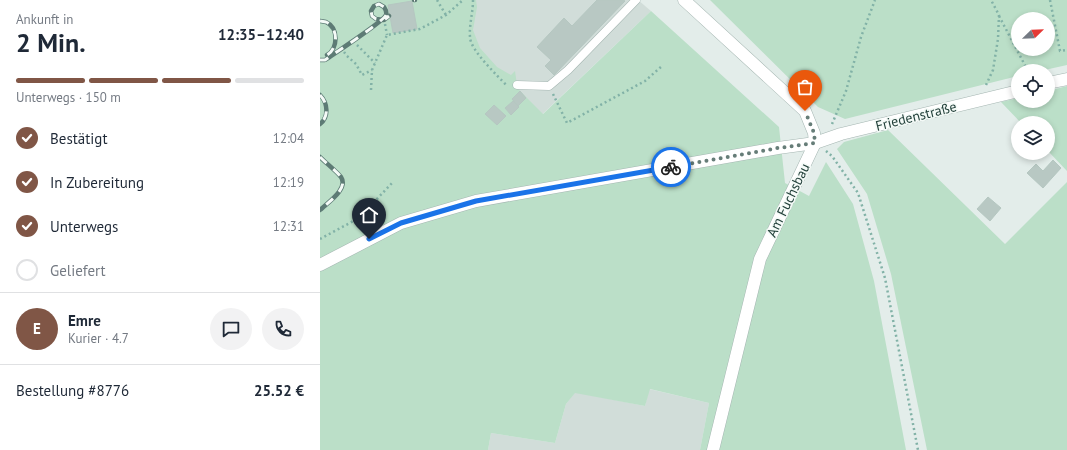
<!DOCTYPE html>
<html lang="de">
<meta charset="utf-8">
<style>
:root{--surface:#fff;--page:#f2f2f3;--text:#1f2937;--muted:#747a83;--line:#e0e1e3;--accent:#805646}
body{margin:0;font-family:"PT Sans",sans-serif;background:var(--page);color:var(--text);height:100vh;display:flex;flex-direction:column;font-size:15px;white-space:nowrap}
*{box-sizing:border-box;margin:0}
p{font-size:13px;color:var(--muted)}
.icon{flex:none;width:22px;height:22px;fill:none;stroke:currentColor;stroke-width:2;stroke-linecap:round;stroke-linejoin:round}
.map{position:relative;flex:1;overflow:hidden}
.details{display:flex;flex-direction:column;background:var(--surface);width:320px}
.details>*{flex:none}
.needle{width:26px;rotate:67deg}
.controls{position:absolute;left:691px;top:12px;display:grid;gap:8px}
.controls a{display:grid;place-items:center;width:44px;height:44px;border-radius:50%;background:var(--surface);box-shadow:0 2px 6px #0003;font-size:20px}
.pin{position:absolute;display:grid;place-items:center;width:34px;height:34px;color:#fff;margin:-41px -17px;border-radius:50% 50% 50% 0;rotate:-45deg;box-shadow:0 0 4px #0007}
.pin .icon{rotate:45deg}
.courier{position:absolute;display:grid;place-items:center;width:40px;height:40px;margin:-20px;border:3px solid #1a73e8;border-radius:50%;background:#fff;color:#222;box-shadow:0 1px 5px #0007}
.overview em{font-style:normal;font-weight:700}
.overview div{display:flex;flex-direction:column-reverse}
.overview{display:flex;align-items:center;justify-content:space-between;height:68px;padding:0 16px}
h1{font-size:26px;font-weight:700;line-height:30px}
.bar{display:grid;grid-template-columns:repeat(4,1fr);gap:6px 4px;align-content:center;height:48px;padding:0 16px}
.bar i{height:5px;border-radius:3px;background:var(--line)}
.bar .current{background:var(--accent)}
.bar p{grid-column:span 4}
.line{display:flex;align-items:center;gap:10px;padding:0 16px;border-top:1px solid var(--line)}
.line div{flex:1}
.round{display:grid;place-items:center;flex:none;width:42px;height:42px;border-radius:21px;background:var(--page)}
ol{padding:0 16px;list-style:none}
li{display:flex;align-items:center;gap:12px;height:44px}
li p{margin-inline-start:auto}
li .icon{padding:4px;border-radius:50%;background:var(--accent);color:#fff;stroke-width:4}
li:last-child{color:var(--muted)}
li i{width:22px;height:22px;border:2px solid var(--line);border-radius:50%}
main{display:flex;flex:1;min-height:0}
.map>svg:first-child{display:block}
.built{fill:#d1ddd9}
.green{fill:#bbdfc8;fill-rule:evenodd}
.building{fill:#b8c8c3;stroke:#b5c7c1}
.lines{fill:none;stroke-linecap:round;stroke-linejoin:round}
.service-casing{stroke:#a5b6b2;stroke-width:9}
.minor-casing{stroke:#a5b6b2;stroke-width:13}
.path{stroke:#82b2a7;stroke-width:2.5;stroke-dasharray:2 3;stroke-linecap:butt}
.service{stroke:#fff;stroke-width:8}
.minor{stroke:#fff;stroke-width:12}
.rail-casing{stroke:#5d7b75;stroke-width:4.5}
.rail{stroke:#f4faf7;stroke-width:3;stroke-dasharray:9;stroke-linecap:butt}
.done{stroke:#667d78;stroke-width:4;stroke-dasharray:0 7.2}
.route{stroke:#1a73e8;stroke-width:5}
.labels{text-anchor:middle;stroke-width:3;stroke-linejoin:round;paint-order:stroke}
.street-label{font-size:14px;fill:#22403a;stroke:#f4faf7}
</style>
<main>
<section class="details">
<div class="overview"><div><h1>2 Min.</h1><p>Ankunft in</p></div><em>12:35–12:40</em></div>
<div class="bar"><i class="current"></i><i class="current"></i><i class="current"></i><i></i><p>Unterwegs · 150 m</p></div>
<ol>
<li><svg class="icon" aria-label="check" viewBox="0 0 24 24"><path d="M5 12l5 5 9-10"/></svg>Bestätigt<p>12:04</p></li>
<li><svg class="icon" aria-label="check" viewBox="0 0 24 24"><path d="M5 12l5 5 9-10"/></svg>In Zubereitung<p>12:19</p></li>
<li><svg class="icon" aria-label="check" viewBox="0 0 24 24"><path d="M5 12l5 5 9-10"/></svg>Unterwegs<p>12:31</p></li>
<li><i></i>Geliefert</li>
</ol>
<div class="line" style="height:72px"><b class="round" style="background:var(--accent);color:#fff">E</b><div><b>Emre</b><p>Kurier · 4.7</p></div><a class="round"><svg class="icon" aria-label="chat" viewBox="0 0 24 24"><path d="M4 5h16v11H9l-5 4z"/></svg></a><a class="round"><svg class="icon" aria-label="phone" viewBox="0 0 24 24"><path d="M5 4h4l2 5-3 2q2 4 5 5l2-3 5 2v4C11 20 4 13 5 4z"/></svg></a></div>
<div class="line" style="height:52px"><div>Bestellung #8776</div><b>25.52 €</b></div>
</section>
<div class="map">
<svg width="747" height="450" viewBox="0 0 747 450">
<rect width="100%" height="100%" fill="#e3edea"/>
<g class="built">
<polygon points="147,0 318,0 331,11 171,163"/>
<polygon points="329,389 389,403 380,450 168,450 171,433 235,443 246,404 255,392 325,406"/>
</g>
<g class="green">
<polygon points="0,0 156,0 157,7 153,30 160,48 177,67 191,75 195,71 197,85 200,91 223,114 331,11 459,127 465,183 489,196 506,162 533,204 554,281 586,450 380,450 389,403 330,389 325,406 255,393 246,404 235,443 171,433 168,450 0,450"/>
<path d="M390 0H747V65L720 71H698V76L525 119 498 107ZM698 19H728V49H698Z"/>
<polygon points="747,86 747,171 728,151 728,123 701,123 681,102 698,98 698,101 728,101 728,91"/>
<polygon points="568,130 685,244 747,182 747,450 607,450 571,274 547,194 517,149 524,142"/>
</g>
<g class="building">
<polygon points="277,0 303,0 305,1 234,75 225,66 231,60 217,47 244,18 252,26"/>
<polygon points="92,1 97,29 73,33 68,5"/>
<polygon points="200,91 206,98 198,106 192,99"/>
<polygon points="193,101 199,107 191,115 185,108"/>
<polygon points="174,105 186,116 177,125 165,114"/>
<polygon points="733,160 741,168 723,188 707,173 716,164 723,171"/>
<polygon points="668,197 681,208 670,221 657,209"/>
</g>
<g class="lines">
<defs>
<polyline id="service" points="197,85 229,86 248,70 316,0"/>
<g id="minor">
<polyline points="364,0 485,111 494,133 495,143 440,259 393,450"/>
<polyline points="728,83 747,79"/>
<polyline points="0,265 81,223 156,201 458,148 495,143 521,134 698,91"/>
</g>
</defs>
<use href="#service" class="service-casing"/>
<use href="#minor" class="minor-casing"/>
<g class="path">
<polyline points="117,0 126,15"/>
<path d="M153 0C153 13 149 25 150 37 150 50 178 76 187 86"/>
<polyline points="730,0 740,51 747,50"/>
<polyline points="679,16 708,71"/>
<polyline points="65,24 67,35"/>
<polyline points="37,45 55,63"/>
<polyline points="24,52 27,56 36,64 42,75 52,70"/>
<polyline points="666,85 673,70 678,39 679,15 671,0"/>
<polyline points="51,90 52,70 67,35 100,29 126,15 143,0"/>
<polyline points="233,94 247,123 325,81 342,66"/>
<polyline points="512,124 526,91 541,37 555,0"/>
<polyline points="506,151 512,156 538,193 565,278 598,450"/>
<polyline points="0,239 39,218 72,183"/>
</g>
<use href="#service" class="service"/>
<use href="#minor" class="minor"/>
<defs>
<g id="rail">
<polyline points="94,0 95,0"/>
<path d="M0 21C0 21 6 22 6 22 19 28 18 49 7 55"/>
<path d="M0 60H5C15 53 63 22 66 15 67 12 66 10 64 7L59 4 54 6 51 11 52 16 56 19 64 20 69 16"/>
<path d="M0 95C8 103 9 117 0 124"/>
<path d="M0 157C6 163 16 171 21 177 29 189 7 203 0 210"/>
</g>
</defs>
<use href="#rail" class="rail-casing"/>
<use href="#rail" class="rail"/>
</g>
<g class="lines">
<polyline class="done" points="351,167 458,148 495,143 494,133 485,111"/>
<polyline class="route" points="49,239 81,223 156,201 351,167"/>
</g>
<g class="labels">
<g class="street-label">
<text transform="translate(596 116) rotate(-14)" y="5">Friedenstraße</text>
<text transform="translate(468 200) rotate(-64)" y="5">Am Fuchsbau</text>
</g>
</g>
</svg>
<div class="controls">
<a><svg class="needle" viewBox="-14 -14 28 28"><path d="M0-13l5 13h-10z" fill="#e53935"/><path d="M0 13l5-13h-10z" fill="#747a83"/></svg></a>
<a><svg class="icon" aria-label="locate" viewBox="0 0 24 24"><circle cx="12" cy="12" r="6"/><path d="M12 2v4M12 18v4M2 12h4M18 12h4"/></svg></a>
<a><svg class="icon" aria-label="layers" viewBox="0 0 24 24"><path d="M12 4l9 5-9 5-9-5zM3 14l9 5 9-5"/></svg></a>
</div>
<div class="pin" style="left:485px;top:111px;background:#ea580c"><svg class="icon" aria-label="bag" viewBox="0 0 24 24"><path d="M5 8h14l-1 12H6zM9 8a3 3 0 0 1 6 0"/></svg></div>
<div class="pin" style="left:49px;top:239px;background:#1f2937"><svg class="icon" aria-label="home" viewBox="0 0 24 24"><path d="M3 11l9-7 9 7M6 9v11h12V9"/></svg></div>
<div class="courier" style="left:351px;top:167px"><svg class="icon" aria-label="bike" viewBox="0 0 24 24"><circle cx="6" cy="16" r="4"/><circle cx="18" cy="16" r="4"/><path d="M6 16l4-8h5l3 8M10 8l3 8H6M13 5h3"/></svg></div>
</div>
</main>
